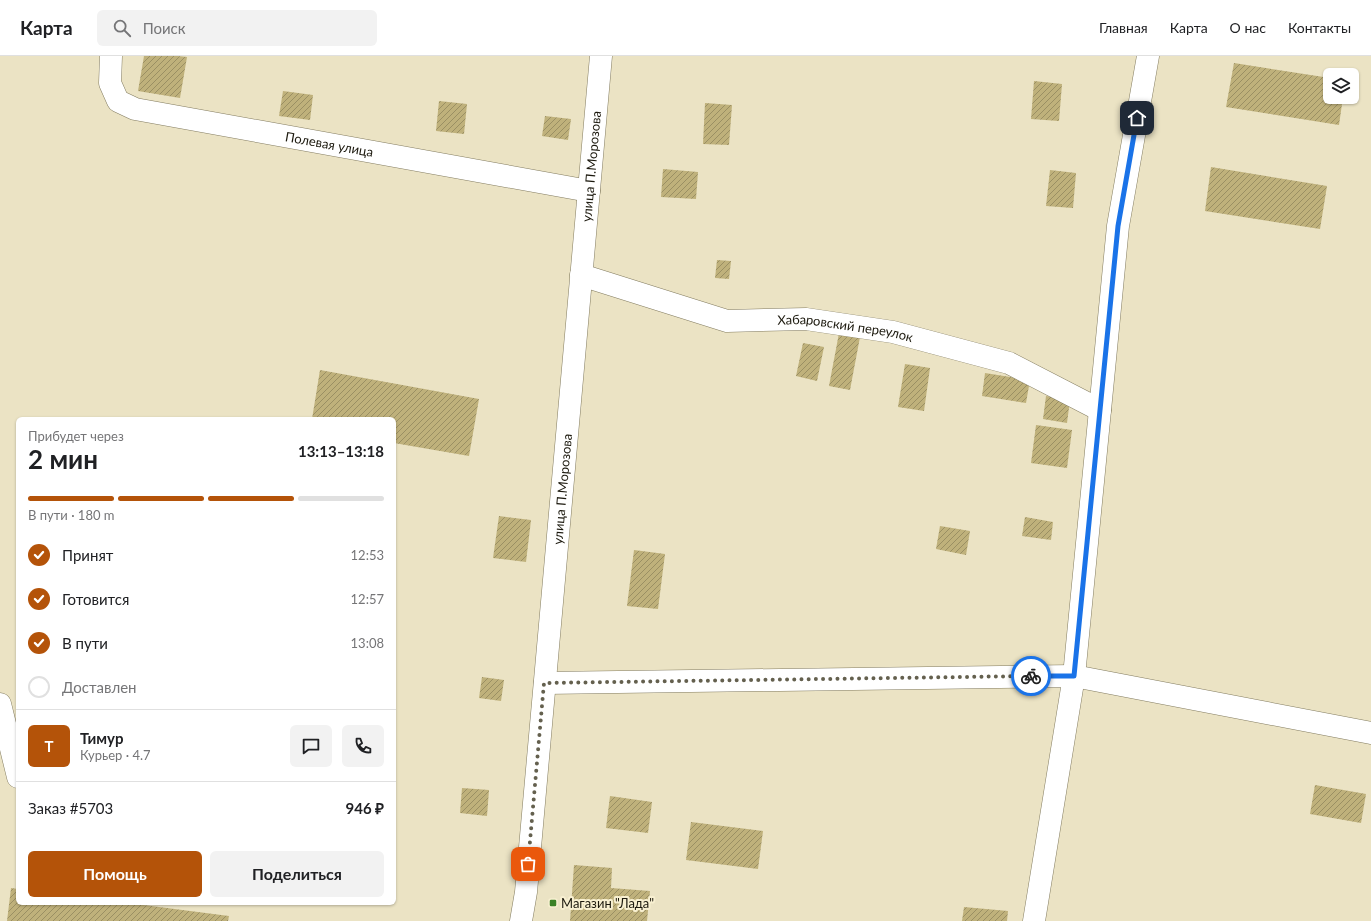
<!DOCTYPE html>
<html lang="ru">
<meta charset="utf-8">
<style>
:root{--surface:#fff;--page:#f2f2f2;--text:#202124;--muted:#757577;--line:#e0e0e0;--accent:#b45309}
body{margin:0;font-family:Lato,sans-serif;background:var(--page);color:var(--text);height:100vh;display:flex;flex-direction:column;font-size:15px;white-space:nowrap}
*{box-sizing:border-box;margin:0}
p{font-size:13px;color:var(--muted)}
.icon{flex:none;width:22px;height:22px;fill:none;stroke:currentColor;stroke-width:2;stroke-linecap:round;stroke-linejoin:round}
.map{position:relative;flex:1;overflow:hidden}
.details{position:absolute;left:16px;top:361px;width:380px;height:488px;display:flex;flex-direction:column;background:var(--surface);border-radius:6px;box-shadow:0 1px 3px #0004}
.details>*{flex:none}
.tools{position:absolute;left:1323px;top:12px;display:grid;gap:8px}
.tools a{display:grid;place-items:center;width:36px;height:36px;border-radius:6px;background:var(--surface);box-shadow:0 1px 3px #0004;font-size:20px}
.pin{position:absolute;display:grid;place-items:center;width:34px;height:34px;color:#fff;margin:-17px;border-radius:8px;box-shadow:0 2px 6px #0006}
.courier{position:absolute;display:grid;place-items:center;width:40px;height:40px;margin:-20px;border:3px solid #1a73e8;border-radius:50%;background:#fff;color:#222;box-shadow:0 1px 5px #0007}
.head em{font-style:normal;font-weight:700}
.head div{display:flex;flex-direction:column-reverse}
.head{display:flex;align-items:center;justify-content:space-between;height:68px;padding:0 12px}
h1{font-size:26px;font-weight:700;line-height:30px}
.bar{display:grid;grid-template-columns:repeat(4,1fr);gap:6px 4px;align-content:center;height:48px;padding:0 12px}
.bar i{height:5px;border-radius:3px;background:var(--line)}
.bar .current{background:var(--accent)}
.bar p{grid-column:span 4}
.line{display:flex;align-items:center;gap:10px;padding:0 12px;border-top:1px solid var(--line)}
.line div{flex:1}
.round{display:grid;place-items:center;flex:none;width:42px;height:42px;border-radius:6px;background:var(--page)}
ol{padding:0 12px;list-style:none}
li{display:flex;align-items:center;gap:12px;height:44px}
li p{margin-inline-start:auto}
li .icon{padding:4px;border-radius:50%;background:var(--accent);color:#fff;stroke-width:4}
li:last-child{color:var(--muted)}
li i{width:22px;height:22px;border:2px solid var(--line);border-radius:50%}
.primary-button{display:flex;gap:8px;margin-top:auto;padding:8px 12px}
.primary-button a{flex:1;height:46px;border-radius:6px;background:var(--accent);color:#fff;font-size:16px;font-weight:700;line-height:46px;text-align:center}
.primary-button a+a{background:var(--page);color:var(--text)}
header{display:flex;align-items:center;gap:24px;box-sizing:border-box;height:56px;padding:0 20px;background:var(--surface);border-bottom:1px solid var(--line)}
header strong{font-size:19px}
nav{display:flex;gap:22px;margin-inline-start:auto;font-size:14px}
.search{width:280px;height:36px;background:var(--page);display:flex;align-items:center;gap:10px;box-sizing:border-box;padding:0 14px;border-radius:6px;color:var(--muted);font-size:15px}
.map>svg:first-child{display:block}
.building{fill:url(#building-hatch)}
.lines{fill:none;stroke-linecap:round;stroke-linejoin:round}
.minor-casing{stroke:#837c60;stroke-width:23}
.minor{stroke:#fff;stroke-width:22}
.done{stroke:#64604e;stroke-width:4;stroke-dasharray:0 7.2}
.route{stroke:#1a73e8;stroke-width:5}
.poi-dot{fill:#3a8125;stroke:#f8f0d1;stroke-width:1.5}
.labels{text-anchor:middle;stroke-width:4;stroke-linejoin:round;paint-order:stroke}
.street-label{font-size:13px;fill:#1c190e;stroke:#f8f0d1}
.poi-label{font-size:13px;fill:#1c190e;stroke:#f8f0d1;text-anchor:start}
</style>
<header>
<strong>Карта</strong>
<div class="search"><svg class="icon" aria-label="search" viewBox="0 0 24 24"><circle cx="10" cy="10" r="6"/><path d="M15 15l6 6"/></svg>Поиск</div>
<nav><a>Главная</a><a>Карта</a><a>О нас</a><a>Контакты</a></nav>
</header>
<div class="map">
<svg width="1371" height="865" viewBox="0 0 1371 865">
<defs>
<pattern id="building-hatch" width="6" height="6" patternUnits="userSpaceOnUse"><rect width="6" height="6" fill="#bfb17b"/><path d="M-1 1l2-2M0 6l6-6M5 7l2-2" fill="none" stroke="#9a8f63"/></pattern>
</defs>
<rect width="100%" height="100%" fill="#ebe3c4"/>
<g class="building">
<polygon points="144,0 178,0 187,1 180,42 138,35"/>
<polygon points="1234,7 1330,22 1330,41 1343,41 1339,69 1226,51"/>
<polygon points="1034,25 1062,28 1059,65 1031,63"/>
<polygon points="283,35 313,39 310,64 279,60"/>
<polygon points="439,45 467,48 464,78 436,75"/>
<polygon points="705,47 732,49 729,89 703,88"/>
<polygon points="545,60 571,63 568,84 542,80"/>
<polygon points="1211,111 1327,130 1320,173 1205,155"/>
<polygon points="663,113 698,116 696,143 661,141"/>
<polygon points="1050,114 1076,117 1073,152 1046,150"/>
<polygon points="717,204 731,205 729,223 715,222"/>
<polygon points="839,277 860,281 850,334 829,330"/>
<polygon points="803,287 824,291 817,325 796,320"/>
<polygon points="905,308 930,312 924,355 898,351"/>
<polygon points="320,314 479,343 469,400 394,387 394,363 312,363"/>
<polygon points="985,317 1030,324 1026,347 982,340"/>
<polygon points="1046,340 1070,344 1067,367 1043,363"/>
<polygon points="1036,369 1072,374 1067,412 1031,407"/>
<polygon points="499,460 531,464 526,506 493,502"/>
<polygon points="1025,461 1053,466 1051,484 1022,480"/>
<polygon points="940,470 970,475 966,499 936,493"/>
<polygon points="634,494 665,498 658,553 627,550"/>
<polygon points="482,621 504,624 501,645 479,642"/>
<polygon points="1315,729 1366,738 1361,767 1310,758"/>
<polygon points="462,732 489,734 487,760 460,757"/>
<polygon points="610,740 652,746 648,777 606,772"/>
<polygon points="691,766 763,775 758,813 686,804"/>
<polygon points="574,809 612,812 611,832 650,835 647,865 570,865"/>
<polygon points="11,832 18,833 18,847 128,847 229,860 228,865 7,865"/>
<polygon points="964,851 1008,855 1007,865 962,865"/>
</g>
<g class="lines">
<defs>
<g id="minor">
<path id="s1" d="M111 0 110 27 118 45 135 53 589 135"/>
<path id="s2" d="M581 219 727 265 806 263 893 276 1009 307 1100 354"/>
<polyline points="545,627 1074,620 1371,677"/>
<polyline points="0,648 18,721"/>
<path id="s3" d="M521 865 526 836 601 0"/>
<polyline points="1034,865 1074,620 1118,170 1148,0"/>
</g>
</defs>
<use href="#minor" class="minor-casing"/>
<use href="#minor" class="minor"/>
</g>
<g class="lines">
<polyline class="done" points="528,808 544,627 1031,620"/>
<polyline class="route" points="1031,620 1074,620 1118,170 1137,62"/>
</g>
<rect class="poi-dot" x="549" y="843" width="8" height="8" rx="2"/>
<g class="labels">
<g class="street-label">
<text dy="5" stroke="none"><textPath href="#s1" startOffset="263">Полевая улица</textPath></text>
<text dy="5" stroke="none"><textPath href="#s3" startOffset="758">улица П.Морозова</textPath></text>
<text dy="5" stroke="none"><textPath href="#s2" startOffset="272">Хабаровский переулок</textPath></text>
<text dy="5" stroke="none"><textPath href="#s3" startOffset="434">улица П.Морозова</textPath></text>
</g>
<g class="poi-label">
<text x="561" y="852">Магазин "Лада"</text>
</g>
</g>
</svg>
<div class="tools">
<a><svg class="icon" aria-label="layers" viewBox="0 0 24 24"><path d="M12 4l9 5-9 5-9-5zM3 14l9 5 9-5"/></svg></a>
</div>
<div class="pin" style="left:528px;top:808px;background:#ea580c"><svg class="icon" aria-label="bag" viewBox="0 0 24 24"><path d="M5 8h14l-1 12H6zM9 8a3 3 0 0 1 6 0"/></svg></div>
<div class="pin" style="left:1137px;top:62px;background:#1f2937"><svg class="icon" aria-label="home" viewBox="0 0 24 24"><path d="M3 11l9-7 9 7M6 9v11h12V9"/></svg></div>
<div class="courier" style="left:1031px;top:620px"><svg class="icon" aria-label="bike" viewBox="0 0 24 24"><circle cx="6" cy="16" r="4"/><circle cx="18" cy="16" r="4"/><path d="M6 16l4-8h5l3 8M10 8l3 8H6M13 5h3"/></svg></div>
<section class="details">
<div class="head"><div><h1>2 мин</h1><p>Прибудет через</p></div><em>13:13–13:18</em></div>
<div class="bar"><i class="current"></i><i class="current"></i><i class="current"></i><i></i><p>В пути · 180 m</p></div>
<ol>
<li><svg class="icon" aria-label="check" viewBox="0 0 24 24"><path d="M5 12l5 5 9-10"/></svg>Принят<p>12:53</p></li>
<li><svg class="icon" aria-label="check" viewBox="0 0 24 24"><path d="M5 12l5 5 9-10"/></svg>Готовится<p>12:57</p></li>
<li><svg class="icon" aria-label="check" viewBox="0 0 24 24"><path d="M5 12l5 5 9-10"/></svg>В пути<p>13:08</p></li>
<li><i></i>Доставлен</li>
</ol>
<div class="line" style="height:72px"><b class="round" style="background:var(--accent);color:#fff">Т</b><div><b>Тимур</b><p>Курьер · 4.7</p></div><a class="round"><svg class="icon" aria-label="chat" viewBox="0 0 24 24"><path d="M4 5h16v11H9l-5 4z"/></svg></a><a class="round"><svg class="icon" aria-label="phone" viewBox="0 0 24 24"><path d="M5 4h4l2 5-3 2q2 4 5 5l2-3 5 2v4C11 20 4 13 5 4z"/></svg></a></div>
<div class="line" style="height:52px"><div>Заказ #5703</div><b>946 ₽</b></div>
<div class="primary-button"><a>Помощь</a><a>Поделиться</a></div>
</section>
</div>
